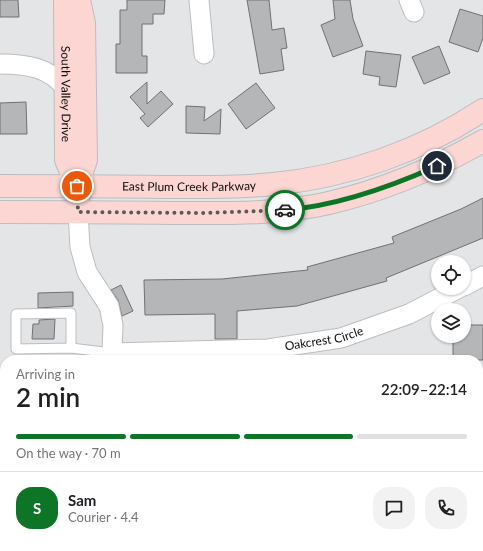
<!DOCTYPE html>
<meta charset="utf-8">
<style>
:root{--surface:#fff;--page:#f2f2f2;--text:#202124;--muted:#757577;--line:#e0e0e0;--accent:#0e7527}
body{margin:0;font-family:Lato,sans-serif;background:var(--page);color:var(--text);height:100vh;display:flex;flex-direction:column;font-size:15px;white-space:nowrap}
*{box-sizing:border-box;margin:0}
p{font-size:13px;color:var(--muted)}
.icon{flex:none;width:22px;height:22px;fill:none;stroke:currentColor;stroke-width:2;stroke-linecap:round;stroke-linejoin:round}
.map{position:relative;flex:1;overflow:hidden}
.side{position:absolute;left:0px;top:355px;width:483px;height:196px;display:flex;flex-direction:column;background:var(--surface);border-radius:16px 16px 0 0;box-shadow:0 1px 3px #0004}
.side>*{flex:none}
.buttons{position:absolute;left:431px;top:255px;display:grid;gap:8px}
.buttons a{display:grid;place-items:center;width:40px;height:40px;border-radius:50%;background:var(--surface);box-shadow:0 1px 3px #0004;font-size:20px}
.pin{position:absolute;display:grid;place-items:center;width:34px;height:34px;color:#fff;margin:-17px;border:2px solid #fff;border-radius:50%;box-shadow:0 1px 4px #0007}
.courier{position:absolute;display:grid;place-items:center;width:40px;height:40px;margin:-20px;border:3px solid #0e7527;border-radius:50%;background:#fff;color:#222;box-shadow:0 1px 5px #0007}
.head em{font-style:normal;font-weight:600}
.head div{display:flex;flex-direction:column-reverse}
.head{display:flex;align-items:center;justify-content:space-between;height:68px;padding:0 16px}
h1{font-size:26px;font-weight:600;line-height:30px}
.bar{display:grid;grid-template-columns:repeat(4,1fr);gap:6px 4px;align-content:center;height:48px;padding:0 16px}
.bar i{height:5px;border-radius:3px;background:var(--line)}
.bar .current{background:var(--accent)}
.bar p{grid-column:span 4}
.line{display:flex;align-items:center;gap:10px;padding:0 16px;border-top:1px solid var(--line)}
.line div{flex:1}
.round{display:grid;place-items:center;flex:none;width:42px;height:42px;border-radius:16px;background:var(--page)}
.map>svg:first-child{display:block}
.building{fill:#b4b6b8;stroke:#6f7173}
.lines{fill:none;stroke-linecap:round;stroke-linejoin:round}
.lane-casing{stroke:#bcbdbf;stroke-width:11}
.street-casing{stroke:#bcbdbf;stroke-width:21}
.secondary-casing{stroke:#bcbdbf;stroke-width:24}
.lane{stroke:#fff;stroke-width:9}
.street{stroke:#fff;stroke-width:19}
.secondary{stroke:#fcd6d2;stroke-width:22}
.done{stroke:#58595a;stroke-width:4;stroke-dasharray:0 7.2}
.route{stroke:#0e7527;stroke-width:5}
.labels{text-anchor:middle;stroke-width:3;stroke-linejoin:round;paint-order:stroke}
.street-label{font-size:12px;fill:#0d0d0e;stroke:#e3e5e7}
</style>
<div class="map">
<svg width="483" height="551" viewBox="0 0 483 551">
<rect width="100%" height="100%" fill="#e3e5e7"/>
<g class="building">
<polygon points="0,0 18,0 19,17 0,17"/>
<polygon points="127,0 165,0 164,14 153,14 153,24 142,24 142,56 147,56 147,73 116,73 116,44 120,44 120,10 127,10"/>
<polygon points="247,0 269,0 272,30 284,28 287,48 281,49 284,70 260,74"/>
<polygon points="333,0 350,0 353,19 363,46 333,57 321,25 335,19"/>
<polygon points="460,9 483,16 483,38 478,52 449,42"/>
<polygon points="439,46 450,73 424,84 412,57"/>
<polygon points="366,51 401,55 396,87 379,85 380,77 363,74"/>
<polygon points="147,82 147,104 161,91 173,104 148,127 140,118 145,114 130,97"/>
<polygon points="256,83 275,108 246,129 228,104"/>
<polygon points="26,102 27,134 0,134 0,103"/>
<polygon points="186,106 205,107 204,121 221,109 220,134 186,133"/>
<polygon points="483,198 483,238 386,278 387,281 297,306 237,311 237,339 215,339 215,314 145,315 144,280 222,279 308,270 307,267 394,243 392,237 461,209"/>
<polygon points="121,285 133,311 122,316 118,300 111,290"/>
<polygon points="73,292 73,306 38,308 38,293"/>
<polygon points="55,319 54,339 32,339 33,324 39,324 39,320"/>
<polygon points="464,325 483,325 483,360 453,360 453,336 464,336"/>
</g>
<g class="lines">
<defs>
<polyline id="lane" points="71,348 71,313 16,314 16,349 71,348 112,353"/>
<g id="street">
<polyline points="199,0 204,54"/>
<polyline points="409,0 414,12"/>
<path d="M0 64C26 64 50 67 66 89"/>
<path id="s1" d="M78 212 80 247 87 272 109 306 113 325 112 353 268 349 341 338 409 314 459 288"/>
<polyline points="464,286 483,276"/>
</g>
<g id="secondary">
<path id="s2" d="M65 0 66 160 77 186 78 199"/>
<path id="s3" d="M0 186C54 186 107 186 161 187 198 187 236 188 273 184 347 177 421 151 483 110"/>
<polyline points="77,186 86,160 84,23 79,0"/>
<path d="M0 212C57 212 113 212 170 213 223 213 277 215 329 203 384 190 434 169 483 141"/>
</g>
</defs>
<use href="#lane" class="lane-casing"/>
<use href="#street" class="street-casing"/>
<use href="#secondary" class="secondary-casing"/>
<use href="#lane" class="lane"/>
<use href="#street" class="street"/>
<use href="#secondary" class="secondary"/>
</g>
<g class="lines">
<polyline class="done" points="77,186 78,212 206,213 285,210"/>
<path class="route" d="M285 210C337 206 390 187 437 166"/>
</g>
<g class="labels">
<g class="street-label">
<text dy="4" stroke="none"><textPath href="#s2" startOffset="94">South Valley Drive</textPath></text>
<text dy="4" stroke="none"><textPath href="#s3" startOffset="189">East Plum Creek Parkway</textPath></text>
<text dy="4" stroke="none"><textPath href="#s1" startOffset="362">Oakcrest Circle</textPath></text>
</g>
</g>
</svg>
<div class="buttons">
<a><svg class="icon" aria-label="locate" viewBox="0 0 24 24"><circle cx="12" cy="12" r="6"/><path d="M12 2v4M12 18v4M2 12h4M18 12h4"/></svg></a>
<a><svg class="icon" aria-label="layers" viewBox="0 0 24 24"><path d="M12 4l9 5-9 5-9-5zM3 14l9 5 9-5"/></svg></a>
</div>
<div class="pin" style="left:77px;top:186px;background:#ea580c"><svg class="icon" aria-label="bag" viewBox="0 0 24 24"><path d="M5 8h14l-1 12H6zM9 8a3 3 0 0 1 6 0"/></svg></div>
<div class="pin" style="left:437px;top:166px;background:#1f2937"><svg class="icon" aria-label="home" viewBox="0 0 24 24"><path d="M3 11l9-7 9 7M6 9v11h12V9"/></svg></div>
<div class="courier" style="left:285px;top:210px"><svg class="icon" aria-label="car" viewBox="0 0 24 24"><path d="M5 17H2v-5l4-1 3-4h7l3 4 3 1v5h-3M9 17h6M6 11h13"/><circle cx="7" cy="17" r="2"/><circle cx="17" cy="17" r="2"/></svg></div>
<section class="side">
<div class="head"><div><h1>2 min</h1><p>Arriving in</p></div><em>22:09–22:14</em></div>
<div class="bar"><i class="current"></i><i class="current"></i><i class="current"></i><i></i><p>On the way · 70 m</p></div>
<div class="line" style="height:72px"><b class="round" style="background:var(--accent);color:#fff">S</b><div><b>Sam</b><p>Courier · 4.4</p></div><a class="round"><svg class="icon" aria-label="chat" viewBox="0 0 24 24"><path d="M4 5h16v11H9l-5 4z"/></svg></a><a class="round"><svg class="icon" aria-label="phone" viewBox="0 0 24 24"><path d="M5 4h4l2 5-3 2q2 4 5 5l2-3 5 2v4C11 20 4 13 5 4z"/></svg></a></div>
</section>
</div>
